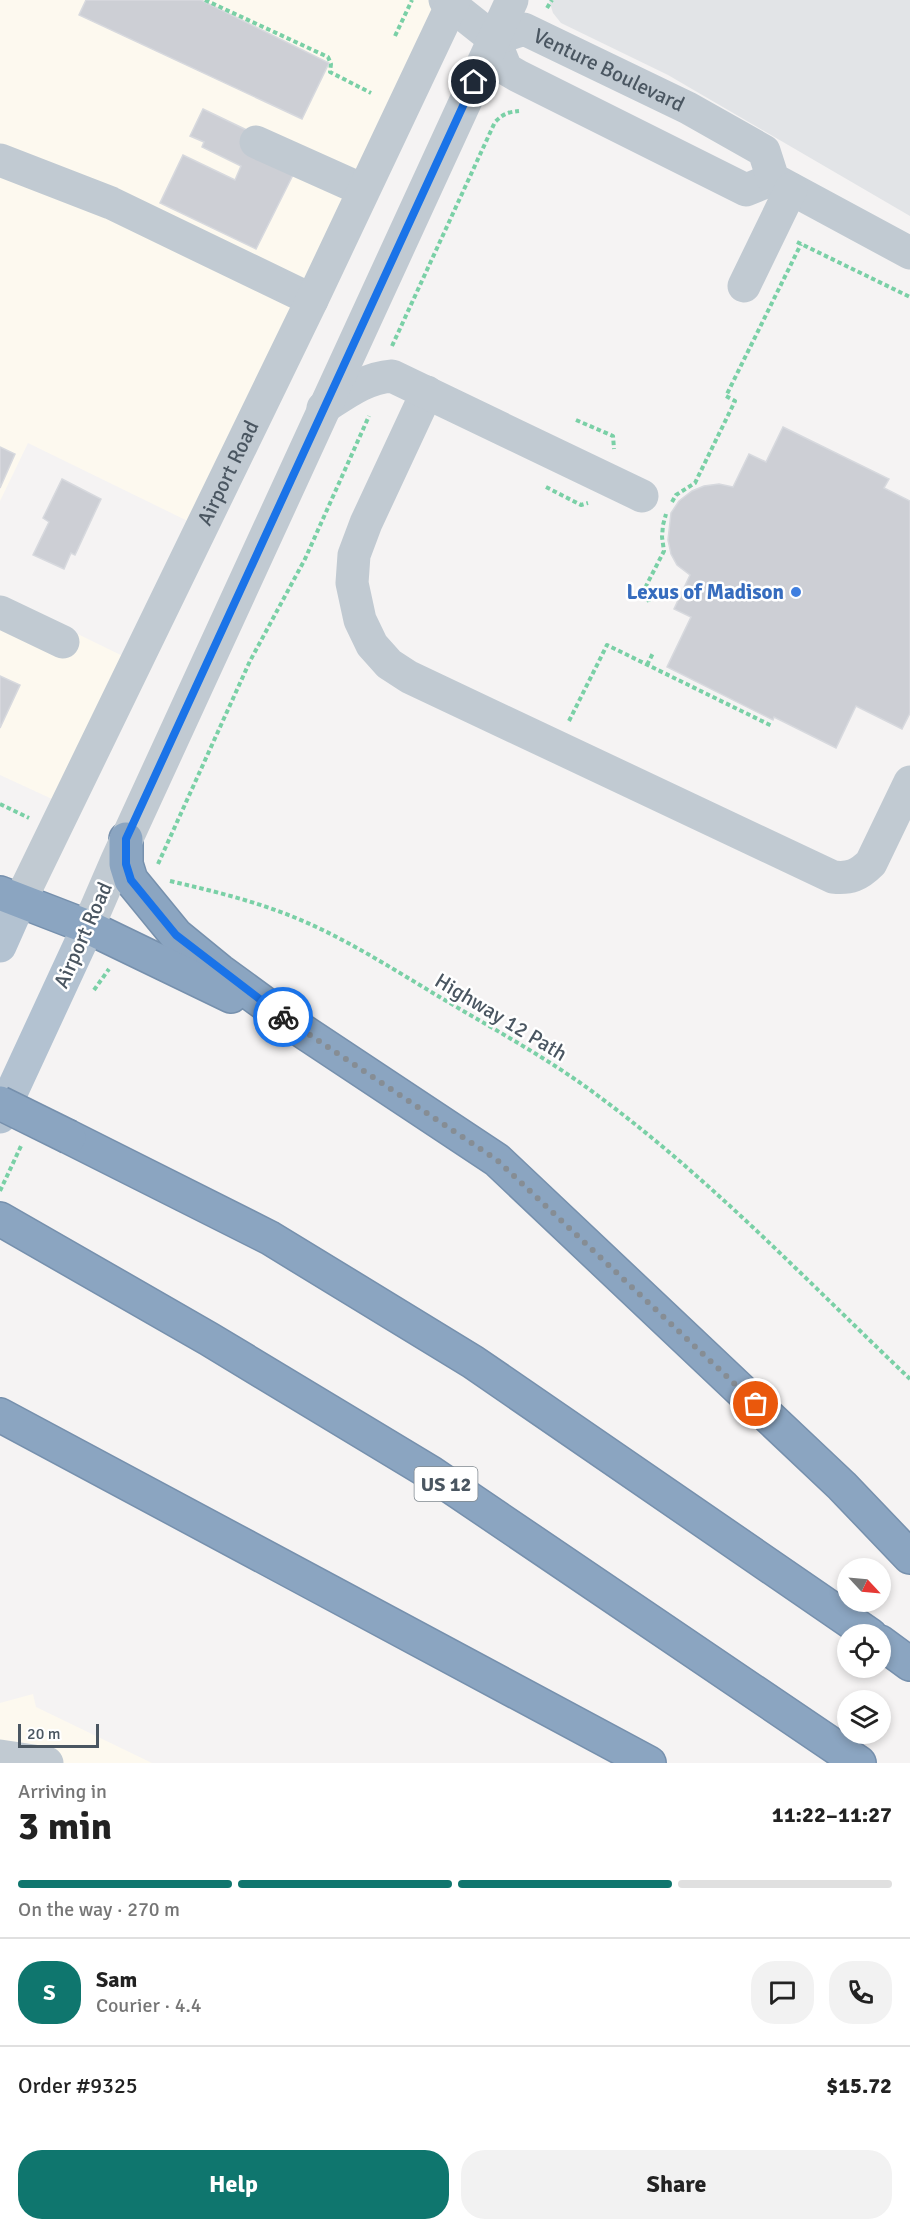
<!DOCTYPE html>
<meta charset="utf-8">
<style>
:root{--surface:#fff;--page:#f2f2f2;--text:#222;--muted:#767676;--line:#e0e0e0;--accent:#0f766e}
body{margin:0;font-family:Signika,sans-serif;background:var(--page);color:var(--text);height:100vh;display:flex;flex-direction:column;font-size:22px;white-space:nowrap}
*{box-sizing:border-box;margin:0}
p{font-size:20px;color:var(--muted)}
.icon{flex:none;width:33px;height:33px;fill:none;stroke:currentColor;stroke-width:2;stroke-linecap:round;stroke-linejoin:round}
.map{position:relative;height:1763px;overflow:hidden}
.panel{display:flex;flex-direction:column;background:var(--surface);flex:1}
.panel>*{flex:none}
.needle{width:39px;rotate:116deg}
.tools{position:absolute;left:837px;top:1558px;display:grid;gap:12px}
.tools a{display:grid;place-items:center;width:54px;height:54px;border-radius:50%;background:var(--surface);box-shadow:0 3px 9px #0003;font-size:30px}
.scale{position:absolute;left:18px;bottom:15px;width:81px;box-sizing:border-box;padding-left:6px;border:3px solid #4a5661;border-top:0;font-size:16px;line-height:21px;white-space:nowrap;color:#4a5661;-webkit-text-stroke:4px #fff;paint-order:stroke}
.pin{position:absolute;display:grid;place-items:center;width:51px;height:51px;color:#fff;margin:-26px;border:3px solid #fff;border-radius:50%;box-shadow:0 2px 6px #0007}
.courier{position:absolute;display:grid;place-items:center;width:60px;height:60px;margin:-30px;border:4px solid #1a73e8;border-radius:50%;background:#fff;color:#222;box-shadow:0 2px 8px #0007}
.headline em{font-style:normal;font-weight:700}
.headline div{display:flex;flex-direction:column-reverse}
.headline{display:flex;align-items:center;justify-content:space-between;height:102px;padding:0 18px}
h1{font-size:39px;font-weight:700;line-height:45px}
.bar{display:grid;grid-template-columns:repeat(4,1fr);gap:9px 6px;align-content:center;height:72px;padding:0 18px}
.bar i{height:8px;border-radius:4px;background:var(--line)}
.bar .active{background:var(--accent)}
.bar p{grid-column:span 4}
.line{display:flex;align-items:center;gap:15px;padding:0 18px;border-top:2px solid var(--line)}
.line div{flex:1}
.round{display:grid;place-items:center;flex:none;width:63px;height:63px;border-radius:24px;background:var(--page)}
.cta{display:flex;gap:12px;margin-top:auto;padding:12px 18px}
.cta a{flex:1;height:69px;border-radius:24px;background:var(--accent);color:#fff;font-size:24px;font-weight:700;line-height:69px;text-align:center}
.cta a+a{background:var(--page);color:var(--text)}
.map>svg:first-child{display:block}
.commercial{fill:#fdf9ef}
.airport{fill:#e2e4e7}
.building{fill:#cdcfd5;stroke:#d7d9de;stroke-width:1.5}
.lines{fill:none;stroke-linecap:round;stroke-linejoin:round}
.highway-casing{stroke:#7690ad;stroke-width:36}
.path{stroke:#7ad0a6;stroke-width:4;stroke-dasharray:4.5 3;stroke-linecap:butt}
.minor{stroke:#c1cad2;stroke-width:33}
.major{stroke:#b3c2d1;stroke-width:33}
.highway{stroke:#8ba5c1;stroke-width:33}
.highway-bridge-casing{stroke:#7690ad;stroke-width:36;stroke-linecap:butt}
.highway-bridge{stroke:#8ba5c1;stroke-width:33}
.done{stroke:#868d94;stroke-width:6;stroke-dasharray:0 10.8}
.route{stroke:#1a73e8;stroke-width:8}
.shop-dot{fill:#3f7fe0;stroke:#fff;stroke-width:2}
.labels{text-anchor:middle;stroke-width:5;stroke-linejoin:round;paint-order:stroke}
.shield{fill:#fff;stroke:#808990;stroke-width:1.5}
.shield-label{font-size:20px;font-weight:bold;fill:#4a5661}
.street-label{font-size:21px;fill:#4a5661;stroke:#fff}
.shop-label{font-size:21px;font-weight:bold;fill:#366cbe;stroke:#fff;text-anchor:end}
</style>
<div class="map">
<svg width="910" height="1763" viewBox="0 0 910 1763">
<rect width="100%" height="100%" fill="#f5f3f3"/>
<g class="commercial">
<polygon points="0,0 445,0 202,528 28,443 0,501"/>
<polygon points="0,596 135,662 65,805 0,775"/>
<polygon points="33,1694 36,1707 152,1763 0,1763 0,1703"/>
</g>
<polygon class="airport" points="549,0 910,0 910,216 668,75 561,23 553,13"/>
<g class="building">
<polygon points="86,0 201,0 329,63 302,119 79,15"/>
<polygon points="203,109 255,134 295,171 256,249 160,203 183,155 235,180 241,166 202,147 204,142 190,136"/>
<polygon points="783,427 889,479 884,488 910,501 910,713 902,729 856,706 836,748 774,717 773,720 667,667 691,617 674,609 690,575 677,565 671,554 668,540 671,513 679,501 692,491 704,486 719,484 733,487 749,454 766,462"/>
<polygon points="0,447 15,454 0,488"/>
<polygon points="62,479 101,499 75,555 71,553 64,569 33,555 49,522 43,518"/>
<polygon points="0,676 20,685 0,728"/>
</g>
<g class="lines">
<defs>
<g id="highway">
<polyline points="126,839 126,864 131,880 176,935 220,971 298,1028 497,1160 842,1486 910,1557"/>
<polyline points="0,893 88,927 231,996"/>
<polyline points="69,1137 270,1238 473,1362 870,1635"/>
<polyline points="0,1219 209,1339 431,1473 859,1763"/>
<polyline points="0,1415 649,1763"/>
<polyline points="880,1642 910,1664"/>
</g>
</defs>
<use href="#highway" class="highway-casing"/>
<g class="path">
<polyline points="205,0 328,57 331,64 330,72 371,93"/>
<polyline points="547,8 552,0"/>
<polyline points="395,36 412,0"/>
<polyline points="797,242 910,297"/>
<path d="M392 346 495 122C503 114 508 112 519 111"/>
<polyline points="576,420 613,436 614,449"/>
<polyline points="546,487 581,505 588,503"/>
<polyline points="672,502 676,495 695,483 735,401 726,396 801,244"/>
<polyline points="649,602 645,588 664,551 662,537 663,525 666,514"/>
<polyline points="647,665 653,653"/>
<polyline points="569,721 607,645 772,726"/>
<polyline points="0,804 29,818"/>
<polyline points="158,864 250,661 305,559 369,416"/>
<path d="M170 881C213 891 255 901 296 918 347 939 396 971 443 999 495 1030 549 1059 597 1095 711 1179 808 1282 910 1379"/>
<polyline points="94,990 109,969"/>
<polyline points="0,1191 21,1146"/>
</g>
<g class="minor">
<polyline points="445,0 494,39 506,69 518,76 746,190 773,179"/>
<path id="s1" d="M494 39 524 29 688 108 764 151 773 179 910 253"/>
<polyline points="256,142 363,190"/>
<polyline points="0,160 111,203 312,300"/>
<polyline points="744,286 791,189"/>
<path d="M427 392 366 523 354 555 352 583 360 620 372 645 389 664 409 677 833 877C850 879 859 875 871 863L910 782"/>
<path d="M323 408C345 394 365 378 392 376L642 496"/>
<polyline points="0,612 63,642"/>
<path id="s2" d="M20 901 312 300 454 0"/>
<polyline points="88,927 117,860 512,0"/>
<polyline points="0,1756 47,1763"/>
</g>
<g class="major">
<polyline points="0,946 20,901"/>
<polyline points="0,1117 88,927"/>
</g>
<use href="#highway" class="highway"/>
<defs>
<polyline id="highway-bridge" points="0,1103 69,1137"/>
</defs>
<use href="#highway-bridge" class="highway-bridge-casing"/>
<use href="#highway-bridge" class="highway-bridge"/>
</g>
<g class="lines">
<polyline class="done" points="283,1017 497,1160 756,1404"/>
<polyline class="route" points="283,1017 176,935 131,880 126,864 126,839 474,82"/>
</g>
<circle class="shop-dot" cx="796" cy="592" r="6"/>
<g class="labels">
<rect class="shield" x="414.5" y="1467" width="63" height="34" rx="4.5"/>
<g class="shield-label">
<text x="446" y="1491">US 12</text>
</g>
<g class="street-label">
<text dy="7" stroke="none"><textPath href="#s1" startOffset="126">Venture Boulevard</textPath></text>
<text dy="7" stroke="none"><textPath href="#s2" startOffset="476">Airport Road</textPath></text>
<text transform="translate(83 935) rotate(-66)" y="7">Airport Road</text>
<text transform="translate(501 1017) rotate(31)" y="7">Highway 12 Path</text>
</g>
<g class="shop-label">
<text x="784" y="599">Lexus of Madison</text>
</g>
</g>
</svg>
<div class="tools">
<a><svg class="needle" viewBox="-14 -14 28 28"><path d="M0-13l5 13h-10z" fill="#e53935"/><path d="M0 13l5-13h-10z" fill="#767676"/></svg></a>
<a><svg class="icon" aria-label="locate" viewBox="0 0 24 24"><circle cx="12" cy="12" r="6"/><path d="M12 2v4M12 18v4M2 12h4M18 12h4"/></svg></a>
<a><svg class="icon" aria-label="layers" viewBox="0 0 24 24"><path d="M12 4l9 5-9 5-9-5zM3 14l9 5 9-5"/></svg></a>
</div>
<div class="scale">20 m</div>
<div class="pin" style="left:756px;top:1404px;background:#ea580c"><svg class="icon" aria-label="bag" viewBox="0 0 24 24"><path d="M5 8h14l-1 12H6zM9 8a3 3 0 0 1 6 0"/></svg></div>
<div class="pin" style="left:474px;top:82px;background:#1f2937"><svg class="icon" aria-label="home" viewBox="0 0 24 24"><path d="M3 11l9-7 9 7M6 9v11h12V9"/></svg></div>
<div class="courier" style="left:283px;top:1017px"><svg class="icon" aria-label="bike" viewBox="0 0 24 24"><circle cx="6" cy="16" r="4"/><circle cx="18" cy="16" r="4"/><path d="M6 16l4-8h5l3 8M10 8l3 8H6M13 5h3"/></svg></div>
</div>
<section class="panel">
<div class="headline"><div><h1>3 min</h1><p>Arriving in</p></div><em>11:22–11:27</em></div>
<div class="bar"><i class="active"></i><i class="active"></i><i class="active"></i><i></i><p>On the way · 270 m</p></div>
<div class="line" style="height:108px"><b class="round" style="background:var(--accent);color:#fff">S</b><div><b>Sam</b><p>Courier · 4.4</p></div><a class="round"><svg class="icon" aria-label="chat" viewBox="0 0 24 24"><path d="M4 5h16v11H9l-5 4z"/></svg></a><a class="round"><svg class="icon" aria-label="phone" viewBox="0 0 24 24"><path d="M5 4h4l2 5-3 2q2 4 5 5l2-3 5 2v4C11 20 4 13 5 4z"/></svg></a></div>
<div class="line" style="height:78px"><div>Order #9325</div><b>$15.72</b></div>
<div class="cta"><a>Help</a><a>Share</a></div>
</section>
